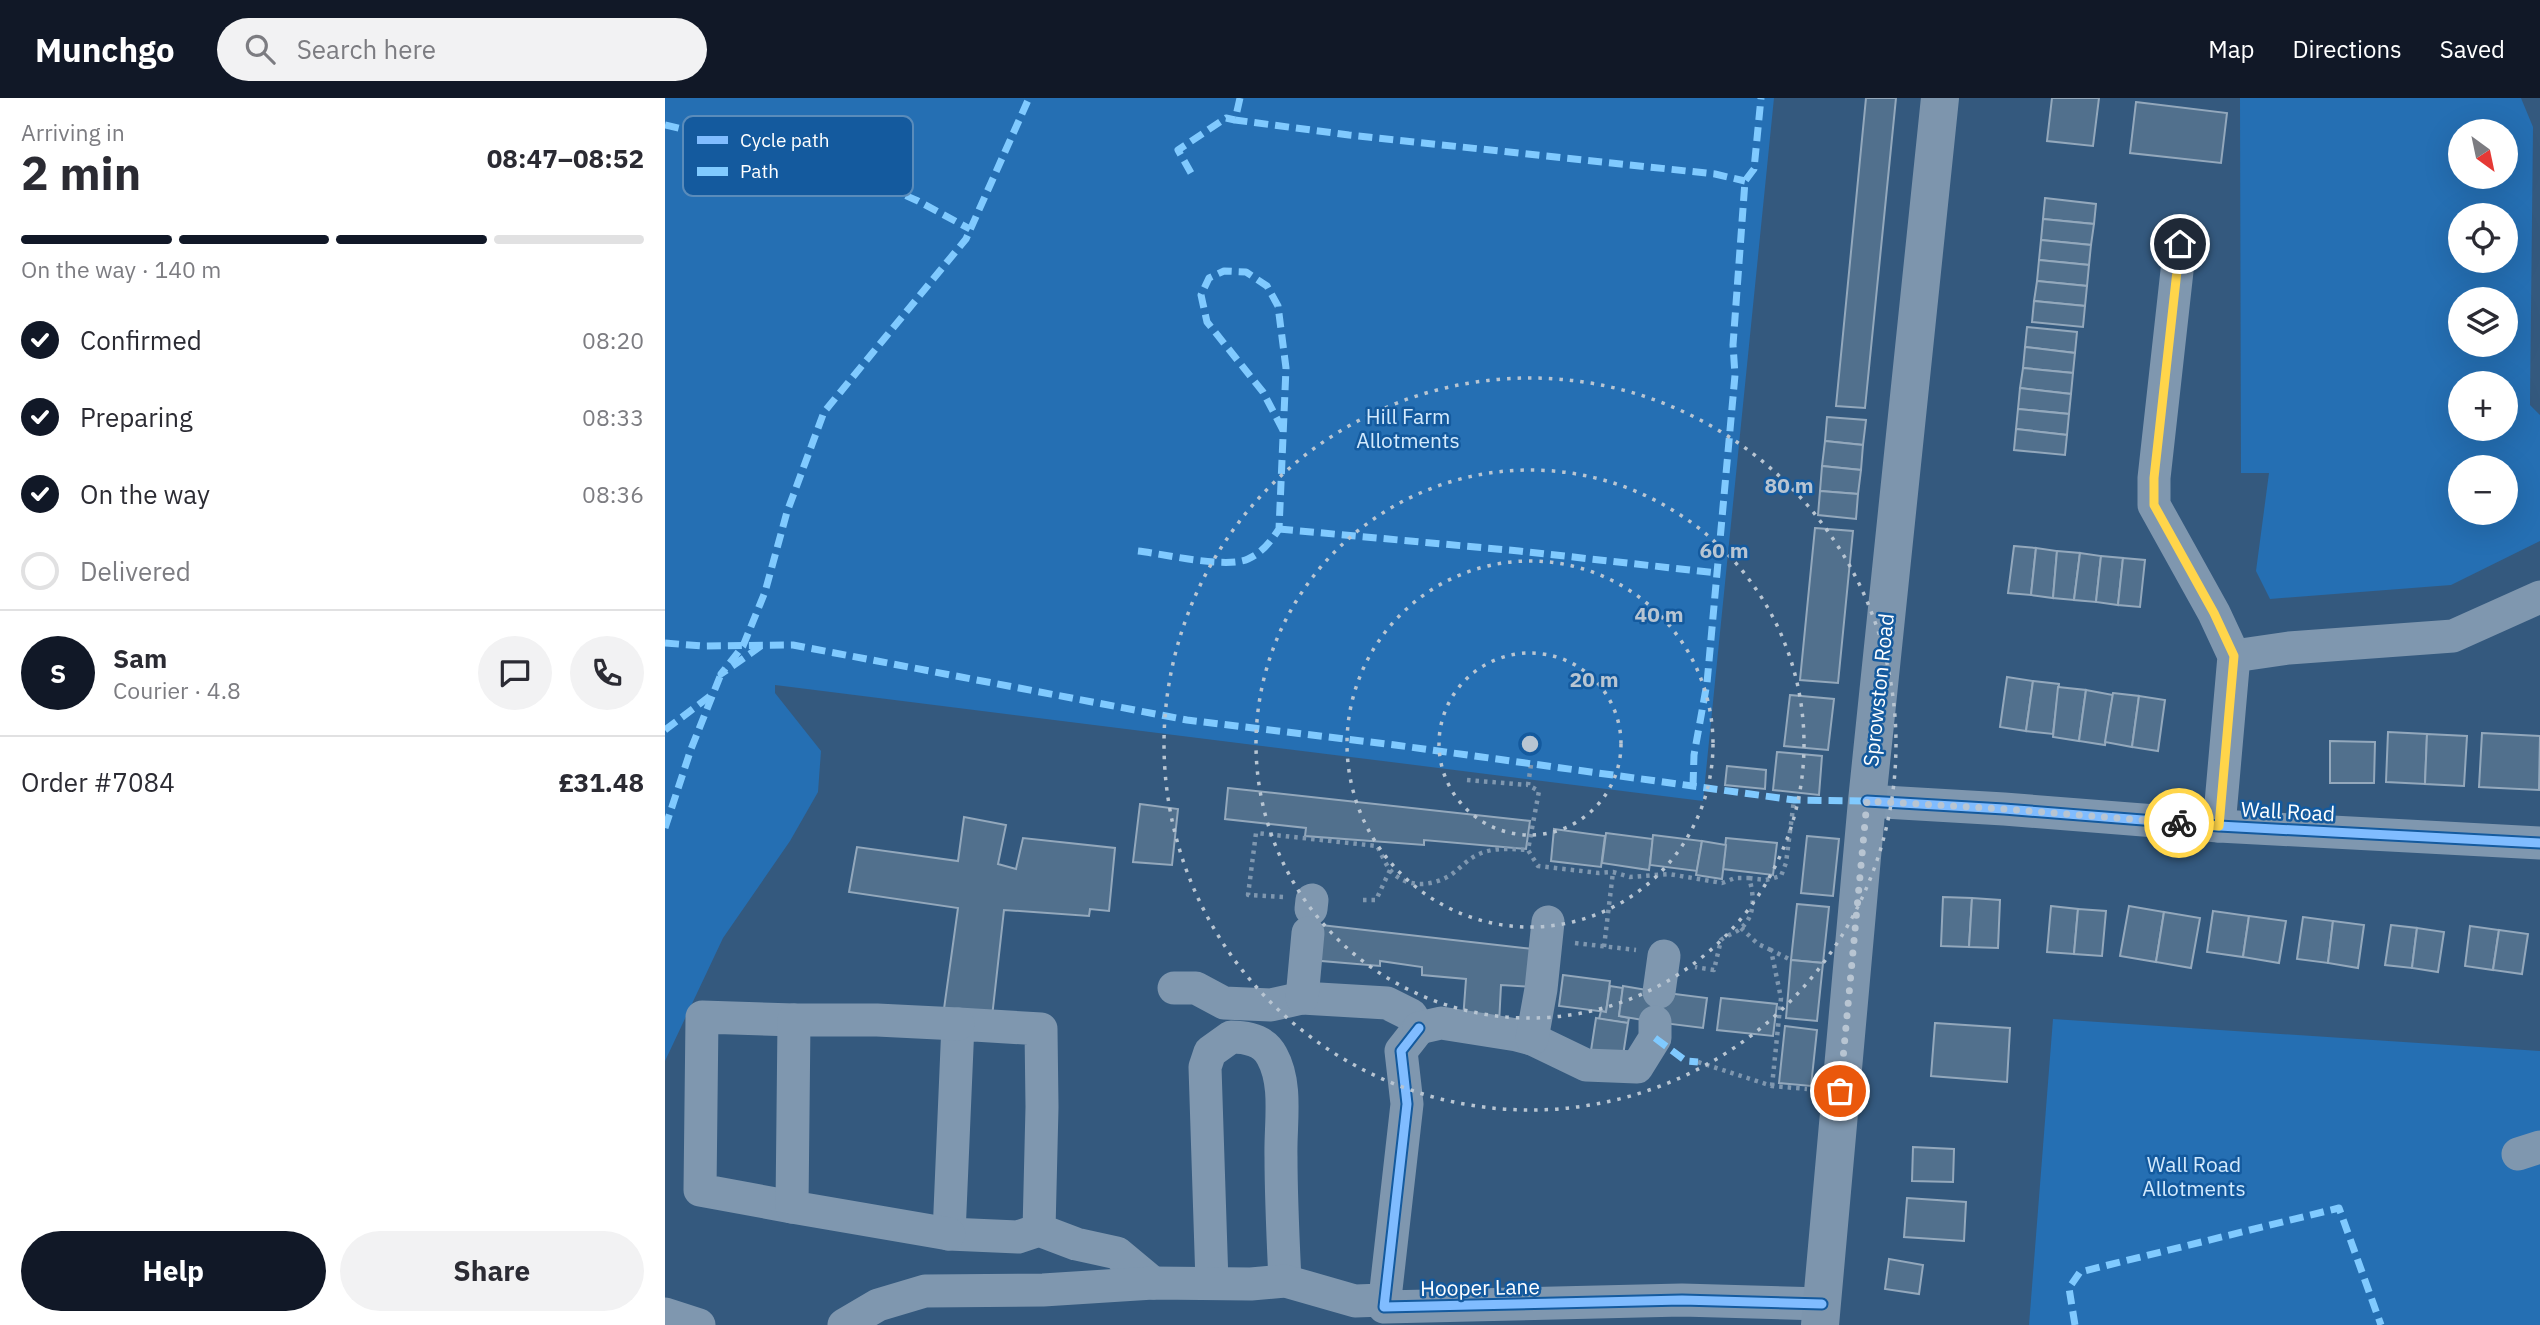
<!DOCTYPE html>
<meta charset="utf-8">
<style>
:root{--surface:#fff;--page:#f2f2f3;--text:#2b2b33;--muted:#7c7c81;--line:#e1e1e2;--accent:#111827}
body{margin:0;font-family:"IBM Plex Sans",sans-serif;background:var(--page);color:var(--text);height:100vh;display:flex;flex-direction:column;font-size:26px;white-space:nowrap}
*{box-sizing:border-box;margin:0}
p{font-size:23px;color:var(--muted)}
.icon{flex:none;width:38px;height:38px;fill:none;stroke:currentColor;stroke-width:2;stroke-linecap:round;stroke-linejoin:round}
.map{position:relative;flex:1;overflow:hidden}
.sheet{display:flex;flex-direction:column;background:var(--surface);width:665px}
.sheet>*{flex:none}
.needle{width:46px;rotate:147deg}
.fabs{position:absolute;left:1783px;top:21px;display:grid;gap:14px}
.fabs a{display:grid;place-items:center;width:70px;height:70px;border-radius:50%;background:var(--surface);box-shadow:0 7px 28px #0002;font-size:35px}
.pin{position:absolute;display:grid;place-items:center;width:60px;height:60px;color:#fff;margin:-30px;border:4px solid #fff;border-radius:50%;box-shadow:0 2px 7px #0007}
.courier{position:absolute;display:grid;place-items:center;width:70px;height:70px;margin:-35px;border:5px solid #ffd54a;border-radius:50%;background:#fff;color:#222;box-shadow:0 2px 9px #0007}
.headline em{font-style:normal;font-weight:700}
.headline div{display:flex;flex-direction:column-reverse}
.headline{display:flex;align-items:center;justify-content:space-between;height:119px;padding:0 21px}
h1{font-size:46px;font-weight:700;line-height:52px}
.bar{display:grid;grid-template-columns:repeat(4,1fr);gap:10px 7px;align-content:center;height:84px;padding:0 21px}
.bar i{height:9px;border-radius:5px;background:var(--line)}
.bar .active{background:var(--accent)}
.bar p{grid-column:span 4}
.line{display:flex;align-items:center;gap:18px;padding:0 21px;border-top:2px solid var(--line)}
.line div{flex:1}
.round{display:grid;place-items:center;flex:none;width:74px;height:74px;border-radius:37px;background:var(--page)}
ol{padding:0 21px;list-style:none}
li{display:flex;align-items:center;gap:21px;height:77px}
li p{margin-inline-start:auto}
li .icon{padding:7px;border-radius:50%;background:var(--accent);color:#fff;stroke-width:4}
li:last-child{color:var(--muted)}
li i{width:38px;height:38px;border:4px solid var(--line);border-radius:50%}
.action{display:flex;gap:14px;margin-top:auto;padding:14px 21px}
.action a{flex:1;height:80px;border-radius:42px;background:var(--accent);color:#fff;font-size:28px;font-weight:700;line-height:80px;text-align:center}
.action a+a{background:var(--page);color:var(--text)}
header{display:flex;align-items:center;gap:42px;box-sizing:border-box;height:98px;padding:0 35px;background:var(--accent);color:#fff}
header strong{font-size:33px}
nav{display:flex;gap:38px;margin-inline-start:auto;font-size:24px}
.search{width:490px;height:63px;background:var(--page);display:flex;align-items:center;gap:18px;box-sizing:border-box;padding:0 24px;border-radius:38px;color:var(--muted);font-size:26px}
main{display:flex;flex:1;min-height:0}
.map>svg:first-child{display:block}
.green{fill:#256fb3;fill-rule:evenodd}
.building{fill:#51708d;stroke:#93a8bc;stroke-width:2}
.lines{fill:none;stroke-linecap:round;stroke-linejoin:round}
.path{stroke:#7f97af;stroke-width:4.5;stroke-dasharray:3.5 5;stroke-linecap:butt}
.minor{stroke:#7f97af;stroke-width:33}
.major{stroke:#7d95ad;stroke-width:38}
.quiet{stroke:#80caff;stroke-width:7;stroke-dasharray:14 7;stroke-linecap:butt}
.cycleway-casing{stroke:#145a9e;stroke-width:13}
.cycleway{stroke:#80bcff;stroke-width:9}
.done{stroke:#b8c5d2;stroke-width:7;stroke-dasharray:0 12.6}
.route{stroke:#ffd54a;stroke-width:9}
.ring{fill:none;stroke:#b8c5d2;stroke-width:3.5;stroke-dasharray:3.5 7}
.labels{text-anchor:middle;stroke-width:5;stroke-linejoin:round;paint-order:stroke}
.park-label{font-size:21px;fill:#d3eafd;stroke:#145a9e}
.street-label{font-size:21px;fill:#fff;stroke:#145a9e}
.key{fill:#145a9e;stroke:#5a8cbb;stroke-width:2}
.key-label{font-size:19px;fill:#fff}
.centre{fill:#b8c5d2;stroke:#145a9e;stroke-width:3.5}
.ring-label{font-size:21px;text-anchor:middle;font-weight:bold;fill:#b8c5d2;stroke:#145a9e;stroke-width:5;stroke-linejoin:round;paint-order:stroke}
</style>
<header>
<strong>Munchgo</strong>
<div class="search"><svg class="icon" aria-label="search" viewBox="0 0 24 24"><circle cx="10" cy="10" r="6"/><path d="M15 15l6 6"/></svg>Search here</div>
<nav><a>Map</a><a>Directions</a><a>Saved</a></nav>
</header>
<main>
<section class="sheet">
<div class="headline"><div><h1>2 min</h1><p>Arriving in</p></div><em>08:47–08:52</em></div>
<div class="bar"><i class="active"></i><i class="active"></i><i class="active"></i><i></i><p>On the way · 140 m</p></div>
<ol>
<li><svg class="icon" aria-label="check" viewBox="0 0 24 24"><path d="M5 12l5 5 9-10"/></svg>Confirmed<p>08:20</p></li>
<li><svg class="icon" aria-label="check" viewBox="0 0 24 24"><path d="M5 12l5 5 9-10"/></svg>Preparing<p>08:33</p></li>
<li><svg class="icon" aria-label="check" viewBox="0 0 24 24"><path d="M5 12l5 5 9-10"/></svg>On the way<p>08:36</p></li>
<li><i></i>Delivered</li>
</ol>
<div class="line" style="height:126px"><b class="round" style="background:var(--accent);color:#fff">S</b><div><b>Sam</b><p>Courier · 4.8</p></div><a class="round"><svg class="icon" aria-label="chat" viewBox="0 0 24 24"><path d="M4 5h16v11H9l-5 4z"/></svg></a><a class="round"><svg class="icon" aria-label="phone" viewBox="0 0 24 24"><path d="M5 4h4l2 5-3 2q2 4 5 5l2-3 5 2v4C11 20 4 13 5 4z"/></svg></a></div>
<div class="line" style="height:91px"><div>Order #7084</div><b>£31.48</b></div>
<div class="action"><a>Help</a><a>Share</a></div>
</section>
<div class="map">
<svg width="1875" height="1227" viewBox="0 0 1875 1227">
<rect width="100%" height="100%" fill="#34597e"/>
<g class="green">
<polygon points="0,0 1109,0 1038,703 110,587 110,595 156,653 153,694 125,743 58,840 0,963"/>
<path d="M1575 0H1856L1868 29 1865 307 1875 317V443L1786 487 1605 501 1591 473 1604 375H1576ZM1841 33V79H1796V33ZM1841 117V163H1796V117ZM1796 201H1841V247H1796ZM1841 285V331H1796V285ZM1841 369V415H1796V369Z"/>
<polygon points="1388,921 1875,953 1875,1227 1364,1227"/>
</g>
<g class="building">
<polygon points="1201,0 1231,0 1200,310 1171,308"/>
<polygon points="1387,0 1434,0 1428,48 1382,43"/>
<polygon points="1471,4 1562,15 1556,65 1465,55"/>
<polygon points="1380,100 1431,106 1429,126 1378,121"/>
<polygon points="1378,121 1429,126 1426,147 1376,142"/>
<polygon points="1376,142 1426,147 1424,167 1374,162"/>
<polygon points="1374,162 1424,167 1422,188 1372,183"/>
<polygon points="1372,183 1422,188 1420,208 1369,203"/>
<polygon points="1369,203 1420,208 1418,229 1367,224"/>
<polygon points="1362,229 1412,234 1410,255 1360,249"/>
<polygon points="1360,249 1410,255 1408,275 1358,270"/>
<polygon points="1358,270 1408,275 1406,296 1355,290"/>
<polygon points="1355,290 1406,296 1404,316 1353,311"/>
<polygon points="1353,311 1404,316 1402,337 1351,331"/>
<polygon points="1162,319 1201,322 1198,347 1160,343"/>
<polygon points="1351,331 1402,337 1400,357 1349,352"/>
<polygon points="1160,343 1198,347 1196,372 1157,368"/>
<polygon points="1157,368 1196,372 1193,396 1155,393"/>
<polygon points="1155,393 1193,396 1191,421 1153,417"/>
<polygon points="1150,430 1188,433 1173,585 1135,582"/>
<polygon points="1349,448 1371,450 1366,497 1343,495"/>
<polygon points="1371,450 1392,453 1388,500 1366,497"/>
<polygon points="1392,453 1415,455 1409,502 1388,500"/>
<polygon points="1415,455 1436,458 1431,504 1409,502"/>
<polygon points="1436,458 1458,460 1453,507 1431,504"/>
<polygon points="1458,460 1480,462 1475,509 1453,507"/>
<polygon points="1342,579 1368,583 1361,633 1335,629"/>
<polygon points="1368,583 1394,586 1388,636 1361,633"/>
<polygon points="1393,589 1421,592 1414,643 1388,639"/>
<polygon points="1421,592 1448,597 1440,647 1414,643"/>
<polygon points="1448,595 1474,598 1467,649 1440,644"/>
<polygon points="1125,597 1169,601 1163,652 1119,648"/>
<polygon points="1474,598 1500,602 1493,653 1467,649"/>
<polygon points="1723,634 1762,636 1760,686 1721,684"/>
<polygon points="1817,635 1875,638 1874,692 1814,689"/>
<polygon points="1762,636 1802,638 1799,688 1760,686"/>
<polygon points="1665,643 1710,644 1709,685 1665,685"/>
<polygon points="1112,654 1157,658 1154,697 1108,692"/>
<polygon points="1062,668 1101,672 1100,691 1060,687"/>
<polygon points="563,690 865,723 861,751 759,742 759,747 640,738 641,730 560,721"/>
<polygon points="475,706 513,711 507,767 468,764"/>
<polygon points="299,719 341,727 333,766 351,771 358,740 450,750 444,813 425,811 424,818 339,812 327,919 278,918 293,810 184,794 192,749 293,763"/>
<polygon points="889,731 940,738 936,769 886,763"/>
<polygon points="941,735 988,741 984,772 937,765"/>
<polygon points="988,737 1037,743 1032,773 985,767"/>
<polygon points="1142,738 1174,741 1168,798 1136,795"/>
<polygon points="1061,740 1112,745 1108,777 1058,771"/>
<polygon points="1037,743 1061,747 1057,781 1031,777"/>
<polygon points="1278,799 1307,800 1304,849 1276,848"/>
<polygon points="1307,800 1335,802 1333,850 1304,849"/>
<polygon points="1132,806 1164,809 1158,865 1126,862"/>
<polygon points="1386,808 1413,811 1409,856 1382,854"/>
<polygon points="1464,808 1499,814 1491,864 1455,858"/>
<polygon points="1413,811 1441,813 1437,858 1409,856"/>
<polygon points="1548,813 1584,818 1578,859 1542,854"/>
<polygon points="1499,814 1535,820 1526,870 1491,864"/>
<polygon points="1584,818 1621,823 1614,865 1578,859"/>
<polygon points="1638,819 1668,823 1663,865 1632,861"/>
<polygon points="1668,823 1699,827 1693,870 1663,865"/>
<polygon points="647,826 877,852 872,889 836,887 834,926 798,922 801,881 757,877 757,869 715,863 715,868 645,862"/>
<polygon points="1726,827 1752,830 1747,870 1720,867"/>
<polygon points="1805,828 1834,832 1828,872 1800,868"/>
<polygon points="1752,830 1779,834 1773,874 1747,870"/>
<polygon points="1834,832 1863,836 1857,876 1828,872"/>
<polygon points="1126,862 1158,865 1152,923 1121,920"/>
<polygon points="898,877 945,883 941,914 894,908"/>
<polygon points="945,888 958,890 954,918 964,920 963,925 934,921 936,913 941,914"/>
<polygon points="958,888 994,894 990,924 954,918"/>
<polygon points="994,894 1042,900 1038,930 990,924"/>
<polygon points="1056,900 1112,906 1108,938 1052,932"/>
<polygon points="931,920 963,925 957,964 925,959"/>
<polygon points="1270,925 1345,930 1342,984 1266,978"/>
<polygon points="1120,928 1152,932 1146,988 1114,985"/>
<polygon points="1248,1049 1289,1051 1288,1084 1247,1083"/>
<polygon points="1242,1100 1301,1104 1299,1143 1239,1139"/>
<polygon points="1224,1161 1258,1167 1254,1196 1220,1191"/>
</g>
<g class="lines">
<g class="path">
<path d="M866 667 863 687 874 693 863 752 873 768 934 775 948 774 965 779 1004 776 1057 785 1070 780H1084C1089 796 1091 818 1076 830 1071 835 1062 837 1056 842L1049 872 1030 869"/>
<polyline points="802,682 863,687"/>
<polyline points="1084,780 1101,782 1116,778 1121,765 1129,702"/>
<path d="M618 799 583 797 591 735 712 748C716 755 720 765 725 772 740 790 765 789 784 778 795 771 802 761 814 756 830 749 846 751 862 752"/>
<polyline points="698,802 711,802 725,772"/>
<polyline points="1076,830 1093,846 1106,852"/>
<polyline points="910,845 971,852"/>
<polyline points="939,849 948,774"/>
<polyline points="1033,964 1107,988 1142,991"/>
<polyline points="1107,988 1116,900 1106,852 1126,862"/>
</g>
<g class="minor">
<polyline points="1515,146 1489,380 1489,407 1549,515 1569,558 1554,728"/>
<polyline points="1569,558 1624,550 1788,538 1875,499"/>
<polyline points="1202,703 1339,711 1554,728 1875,745"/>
<polyline points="646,811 647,802"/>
<polyline points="509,890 531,890 559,905 606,907 637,900 722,905 746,917 754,930"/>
<polyline points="994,894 999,858"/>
<polyline points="637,900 643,835"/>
<polyline points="754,930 736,953 742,1006 719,1209 1017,1202 1157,1206"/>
<polyline points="754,930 776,925 852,937 867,941 921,967 972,969 990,940 990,924"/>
<polyline points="867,941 876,891 883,824"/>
<polyline points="1853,1056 1875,1049"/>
<polyline points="127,1109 35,1092 37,919 129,922"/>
<polyline points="374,1132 377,1009 376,931 293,926 284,1136 353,1139 374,1132 411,1146 452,1155 488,1185"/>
<polyline points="284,1136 127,1109 129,922 212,922 293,926"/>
<path d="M547 1185 540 969 545 954 566 939C582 939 599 942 607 958 623 987 615 1026 616 1059 616 1100 618 1141 620 1183"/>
<polyline points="0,1216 34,1227"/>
<polyline points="179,1227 213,1207 260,1193 378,1192 488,1185 586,1186 620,1183 690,1203 719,1202"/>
</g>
<polyline class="major" points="1155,1227 1202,703 1275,0"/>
<g class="quiet">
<polyline points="575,0 570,22 684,37 1050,76 1080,83"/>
<polyline points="0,27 167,65 253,103 305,131"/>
<polyline points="526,75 513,52 561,20 570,22"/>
<polyline points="614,431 854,453 1052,475"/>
<path d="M473 453C499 456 561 471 583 461 597 455 606 443 614 431L621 270 613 208 602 188 581 174 559 173 544 180 536 197 542 224 598 294 618 332"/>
<polyline points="0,545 37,548 128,547 522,622 730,647 1129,702 1202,703"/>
<polyline points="96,548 56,576 78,548 100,494 122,414 159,314 301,141 364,0"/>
<polyline points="0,632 49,595"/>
<polyline points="1028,688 1029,657 1042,585 1070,277 1068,247 1080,83 1089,71 1096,0"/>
<polyline points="0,730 26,651 56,576"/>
<polyline points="990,940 1021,963 1033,964"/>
<polyline points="1410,1227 1404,1190 1415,1174 1674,1110 1716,1227"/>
</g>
<defs>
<g id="cycleway">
<polyline points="1202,703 1339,711 1554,728 1875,745"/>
<polyline points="754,930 736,953 742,1006 719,1209 1017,1202 1157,1206"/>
</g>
</defs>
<use href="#cycleway" class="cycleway-casing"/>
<use href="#cycleway" class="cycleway"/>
</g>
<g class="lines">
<polyline class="done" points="1175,993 1202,703 1339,711 1514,725"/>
<polyline class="route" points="1514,725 1554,728 1569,558 1549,515 1489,407 1489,380 1515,146"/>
</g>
<g class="ring">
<circle cx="865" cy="646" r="91"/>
<circle cx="865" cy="646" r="183"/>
<circle cx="865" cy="646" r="274"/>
<circle cx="865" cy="646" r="366"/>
</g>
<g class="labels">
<g class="park-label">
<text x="743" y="326">Hill Farm<tspan x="743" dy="24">Allotments</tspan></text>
<text x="1529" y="1074">Wall Road<tspan x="1529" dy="24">Allotments</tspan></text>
</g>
<g class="street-label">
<text transform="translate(1214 592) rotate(-84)" y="7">Sprowston Road</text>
<text transform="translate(1623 714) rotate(3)" y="7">Wall Road</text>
<text transform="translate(815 1190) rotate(-1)" y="7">Hooper Lane</text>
</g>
</g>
<rect x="18" y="18" width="230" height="80" rx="10" class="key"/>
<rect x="32" y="38" width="31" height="8" fill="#80bcff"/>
<rect x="32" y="69" width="31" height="9" fill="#80caff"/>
<g class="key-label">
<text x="75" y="49">Cycle path</text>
<text x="75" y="80">Path</text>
</g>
<circle cx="865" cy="646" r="10" class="centre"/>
<g class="ring-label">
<text x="1124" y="395">80 m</text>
<text x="1059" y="460">60 m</text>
<text x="994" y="524">40 m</text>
<text x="929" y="589">20 m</text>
</g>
</svg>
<div class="fabs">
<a><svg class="needle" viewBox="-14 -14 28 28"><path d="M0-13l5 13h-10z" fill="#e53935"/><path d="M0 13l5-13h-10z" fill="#7c7c81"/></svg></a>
<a><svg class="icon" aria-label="locate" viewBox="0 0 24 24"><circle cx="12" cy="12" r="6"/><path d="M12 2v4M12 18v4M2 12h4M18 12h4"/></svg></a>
<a><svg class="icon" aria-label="layers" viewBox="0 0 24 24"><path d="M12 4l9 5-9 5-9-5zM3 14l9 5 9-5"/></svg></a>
<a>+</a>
<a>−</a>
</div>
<div class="pin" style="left:1175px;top:993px;background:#ea580c"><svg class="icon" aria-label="bag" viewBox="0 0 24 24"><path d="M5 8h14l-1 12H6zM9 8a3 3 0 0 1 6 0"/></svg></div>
<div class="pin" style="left:1515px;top:146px;background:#1f2937"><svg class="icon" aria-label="home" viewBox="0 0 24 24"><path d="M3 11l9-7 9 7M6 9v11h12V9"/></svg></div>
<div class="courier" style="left:1514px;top:725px"><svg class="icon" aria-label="bike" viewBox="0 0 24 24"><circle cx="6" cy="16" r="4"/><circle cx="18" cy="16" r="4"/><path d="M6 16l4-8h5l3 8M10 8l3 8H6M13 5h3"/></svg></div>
</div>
</main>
